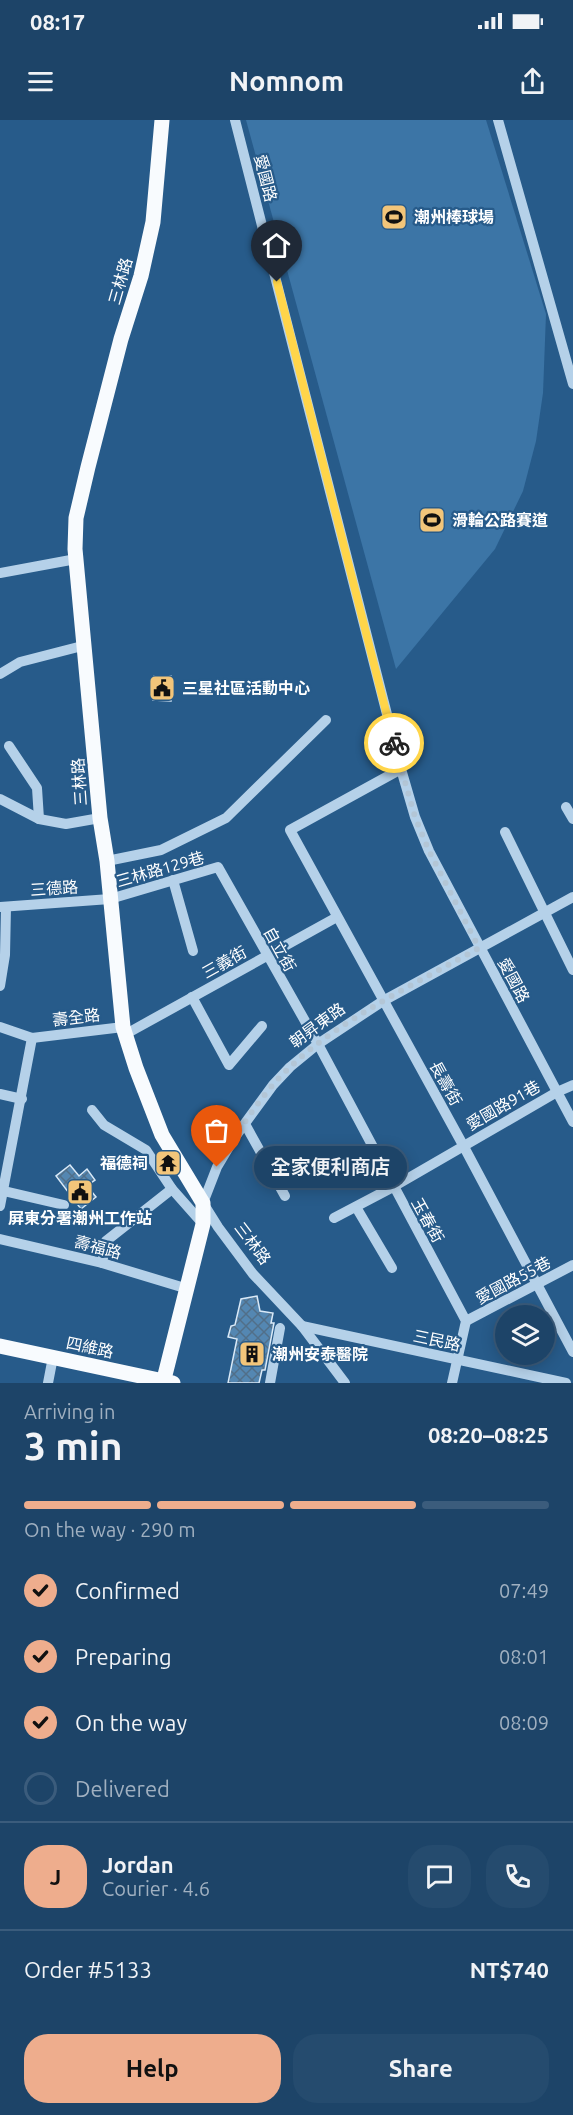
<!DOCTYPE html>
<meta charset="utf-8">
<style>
:root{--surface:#1d4468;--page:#254b6e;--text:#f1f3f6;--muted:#a0b0c0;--line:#3b5c7c;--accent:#eead8d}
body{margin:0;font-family:Ubuntu,"Noto Sans TC",sans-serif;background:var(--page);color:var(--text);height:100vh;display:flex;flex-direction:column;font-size:22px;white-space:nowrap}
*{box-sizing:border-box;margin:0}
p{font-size:20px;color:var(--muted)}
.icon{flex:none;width:33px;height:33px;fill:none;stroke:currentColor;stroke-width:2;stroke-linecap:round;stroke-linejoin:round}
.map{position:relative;height:1263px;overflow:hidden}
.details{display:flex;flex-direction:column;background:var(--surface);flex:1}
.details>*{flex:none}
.fabs{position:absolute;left:495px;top:1185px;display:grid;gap:12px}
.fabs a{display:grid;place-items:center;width:60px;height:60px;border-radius:50%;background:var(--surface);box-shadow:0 3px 15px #0003,0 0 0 2px var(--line);font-size:30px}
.pin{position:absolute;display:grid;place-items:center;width:51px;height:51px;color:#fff;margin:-62px -26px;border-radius:50% 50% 50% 0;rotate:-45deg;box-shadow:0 0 6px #0007}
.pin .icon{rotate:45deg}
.courier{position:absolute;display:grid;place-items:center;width:60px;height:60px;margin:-30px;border:4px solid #ffd54a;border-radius:50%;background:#fff;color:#222;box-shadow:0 2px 8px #0007}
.bubble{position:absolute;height:42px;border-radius:21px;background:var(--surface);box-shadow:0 3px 15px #0003,0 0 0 2px var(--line);font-size:20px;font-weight:600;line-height:42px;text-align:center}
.head em{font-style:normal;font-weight:600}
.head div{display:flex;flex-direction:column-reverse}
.head{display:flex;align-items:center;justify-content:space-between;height:102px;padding:0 24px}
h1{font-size:39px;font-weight:600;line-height:45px}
.bar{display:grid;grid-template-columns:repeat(4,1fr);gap:9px 6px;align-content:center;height:72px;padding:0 24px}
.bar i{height:8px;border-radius:4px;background:var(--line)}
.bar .current{background:var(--accent)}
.bar p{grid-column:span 4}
.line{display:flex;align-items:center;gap:15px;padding:0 24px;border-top:2px solid var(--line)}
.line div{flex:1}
.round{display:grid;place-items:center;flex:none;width:63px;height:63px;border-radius:24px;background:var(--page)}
ol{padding:0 24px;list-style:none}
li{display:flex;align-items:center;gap:18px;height:66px}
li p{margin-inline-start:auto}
li .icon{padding:6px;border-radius:50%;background:var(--accent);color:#111;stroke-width:4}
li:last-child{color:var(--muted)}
li i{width:33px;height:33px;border:3px solid var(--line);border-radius:50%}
.button{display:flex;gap:12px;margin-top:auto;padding:12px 24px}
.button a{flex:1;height:69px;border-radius:24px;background:var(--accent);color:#111;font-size:24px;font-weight:600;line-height:69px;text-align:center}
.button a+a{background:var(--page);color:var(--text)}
.status{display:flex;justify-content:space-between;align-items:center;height:42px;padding:0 30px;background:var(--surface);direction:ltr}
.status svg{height:16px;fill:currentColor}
header{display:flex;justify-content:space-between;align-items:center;height:78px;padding:0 24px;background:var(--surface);font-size:27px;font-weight:600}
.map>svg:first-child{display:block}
.park{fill:#3c75a6}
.building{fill:url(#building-cross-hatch);stroke:#d9e9f7;stroke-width:1.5}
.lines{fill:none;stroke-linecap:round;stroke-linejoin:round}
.minor{stroke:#b5d1e9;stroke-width:10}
.major{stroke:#f8fbfe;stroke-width:15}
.done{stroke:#b3c6d6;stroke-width:6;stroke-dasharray:0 10.8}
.route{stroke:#ffd54a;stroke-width:8}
.labels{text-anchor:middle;stroke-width:4.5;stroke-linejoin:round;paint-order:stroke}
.street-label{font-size:16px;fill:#fff;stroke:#275b8a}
.poi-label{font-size:16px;font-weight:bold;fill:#fff;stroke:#275b8a;text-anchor:start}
</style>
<div class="status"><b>08:17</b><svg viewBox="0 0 49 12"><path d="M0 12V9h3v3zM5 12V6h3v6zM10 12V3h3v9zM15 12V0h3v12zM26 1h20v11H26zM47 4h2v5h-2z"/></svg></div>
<header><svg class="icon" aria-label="menu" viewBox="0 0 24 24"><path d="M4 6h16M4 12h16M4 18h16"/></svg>Nomnom<svg class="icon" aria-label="share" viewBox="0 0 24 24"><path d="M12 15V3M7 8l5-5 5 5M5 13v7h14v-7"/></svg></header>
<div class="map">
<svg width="573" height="1263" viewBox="0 0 573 1263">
<defs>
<pattern id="building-cross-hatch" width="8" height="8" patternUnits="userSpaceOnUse" patternTransform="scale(1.5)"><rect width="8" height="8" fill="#5487b2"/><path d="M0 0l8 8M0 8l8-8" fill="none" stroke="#516f89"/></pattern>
</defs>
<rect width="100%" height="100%" fill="#275b8a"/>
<polygon class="park" points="246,0 486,0 546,194 543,273 536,321 523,371 495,429 396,549"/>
<g class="building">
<polygon points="154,556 171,556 171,581 153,580"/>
<polygon points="70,1045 79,1056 87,1049 95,1060 87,1066 96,1077 81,1089 56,1056"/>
<polygon points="257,1176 260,1191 273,1193 271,1203 274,1203 265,1250 262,1250 259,1263 228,1263 237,1219 228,1217 231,1206 235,1205 241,1179"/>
</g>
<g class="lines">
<g class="minor">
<polyline points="235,0 401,649 415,697 429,731 573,1002"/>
<polyline points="498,0 573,264"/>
<polyline points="0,453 76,439"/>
<polyline points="0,554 20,542 86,525"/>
<polyline points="9,626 37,668 39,699"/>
<polyline points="401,649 290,710 463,1025 573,1232"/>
<polyline points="0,679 39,699 66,704 100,698"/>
<polyline points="566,687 573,699"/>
<polyline points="505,712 573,850"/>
<polyline points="107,741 161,730 226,698 326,600"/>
<polyline points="173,760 193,831"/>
<polyline points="0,787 110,779 218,747 318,924 466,1201 452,1263"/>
<polyline points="0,866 5,835 6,787"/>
<polyline points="192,877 229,945 262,906"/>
<polyline points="0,907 32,918 123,907"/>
<polyline points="126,914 337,797"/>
<polyline points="0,974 22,979"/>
<polyline points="92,990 104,1005 146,1030 172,1069 203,1104"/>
<polyline points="245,1004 285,1076"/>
<polyline points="0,1070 64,1085"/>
<polyline points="0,1086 32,918"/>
<polyline points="356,1087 392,1148"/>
<polyline points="334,1098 393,1067 557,972 573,965"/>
<polyline points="0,1119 102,1143 188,1169"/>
<polyline points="102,1143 106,1121 172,1069"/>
<polyline points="466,1201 573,1145"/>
<polyline points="302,1206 566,1263"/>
<polyline points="48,1263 53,1237"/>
<polyline points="270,1263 280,1208"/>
<polyline points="345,1263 302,1206 253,1154 218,1107 203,1083 217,1047 235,1017 273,965 290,947 318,924 383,881 573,777"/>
</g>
<g class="major">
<polyline points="162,0 153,102 141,156 121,219 88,347 76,398 75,429 100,698 107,741 123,907 136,948 162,1015 203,1083 203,1104 163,1263"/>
<polyline points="0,1226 173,1263"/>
</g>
</g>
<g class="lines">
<path class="done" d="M217 1047C237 1013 261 974 290 947 342 898 417 863 479 828L429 731 415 697 394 623"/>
<polyline class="route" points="277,162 394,623"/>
</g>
<defs>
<symbol id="stadium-square" viewBox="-11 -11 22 22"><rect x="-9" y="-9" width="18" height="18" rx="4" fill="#f2c57a" stroke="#275b8a"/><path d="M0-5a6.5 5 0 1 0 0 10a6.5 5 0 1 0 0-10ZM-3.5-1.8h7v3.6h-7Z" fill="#111"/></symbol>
<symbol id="civic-square" viewBox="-11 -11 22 22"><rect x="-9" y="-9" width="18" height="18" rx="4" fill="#f2c57a" stroke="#275b8a"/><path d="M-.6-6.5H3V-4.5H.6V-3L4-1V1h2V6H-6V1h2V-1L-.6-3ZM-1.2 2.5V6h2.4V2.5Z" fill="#111"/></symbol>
<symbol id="temple-square" viewBox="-11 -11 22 22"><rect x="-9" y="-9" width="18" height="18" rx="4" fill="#f2c57a" stroke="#275b8a"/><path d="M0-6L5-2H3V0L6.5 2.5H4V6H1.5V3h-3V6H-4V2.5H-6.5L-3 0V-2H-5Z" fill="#111"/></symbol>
<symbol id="building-square" viewBox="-11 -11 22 22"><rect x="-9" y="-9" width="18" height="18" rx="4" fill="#f2c57a" stroke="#275b8a"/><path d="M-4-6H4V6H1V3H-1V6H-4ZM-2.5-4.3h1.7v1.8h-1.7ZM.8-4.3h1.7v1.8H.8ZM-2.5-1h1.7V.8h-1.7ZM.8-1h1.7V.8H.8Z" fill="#111"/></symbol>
</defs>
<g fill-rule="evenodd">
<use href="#stadium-square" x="379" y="82" width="30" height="30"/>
<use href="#stadium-square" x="417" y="385" width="30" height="30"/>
<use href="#civic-square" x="147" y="553" width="30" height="30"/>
<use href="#temple-square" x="153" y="1028" width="30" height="30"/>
<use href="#civic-square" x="65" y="1057" width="30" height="30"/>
<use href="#building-square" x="237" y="1219" width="30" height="30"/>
</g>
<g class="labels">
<g class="street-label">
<text transform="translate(266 58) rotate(76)" y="6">愛國路</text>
<text transform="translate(120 161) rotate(-74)" y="6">三林路</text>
<text transform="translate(79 662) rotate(-94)" y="6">三林路</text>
<text transform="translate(160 749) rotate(-16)" y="6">三林路129巷</text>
<text transform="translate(54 768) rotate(-4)" y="6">三德路</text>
<text transform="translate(280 829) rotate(61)" y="6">自立街</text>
<text transform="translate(224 842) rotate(-29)" y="6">三義街</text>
<text transform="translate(514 860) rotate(62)" y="6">愛國路</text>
<text transform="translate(76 897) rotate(-7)" y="6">壽全路</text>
<text transform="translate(317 905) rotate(-36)" y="6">朝昇東路</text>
<text transform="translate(446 963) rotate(61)" y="6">長壽街</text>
<text transform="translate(503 985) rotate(-30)" y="6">愛國路91巷</text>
<text transform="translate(428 1100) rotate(61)" y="6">玉春街</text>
<text transform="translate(253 1123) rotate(53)" y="6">三林路</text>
<text transform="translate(98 1127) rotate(15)" y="6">壽福路</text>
<text transform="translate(513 1160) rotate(-28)" y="6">愛國路55巷</text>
<text transform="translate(437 1220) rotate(12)" y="6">三民路</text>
<text transform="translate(90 1227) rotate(12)" y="6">四維路</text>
</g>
<g class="poi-label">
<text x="414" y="103">潮州棒球場</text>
<text x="452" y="406">滑輪公路賽道</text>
<text x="182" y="574">三星社區活動中心</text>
<text x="148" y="1049" text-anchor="end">福德祠</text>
<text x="80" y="1104" text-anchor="middle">屏東分署潮州工作站</text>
<text x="272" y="1240">潮州安泰醫院</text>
</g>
</g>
</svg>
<div class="fabs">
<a><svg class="icon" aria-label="layers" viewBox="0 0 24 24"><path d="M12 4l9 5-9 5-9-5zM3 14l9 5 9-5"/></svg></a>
</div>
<div class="pin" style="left:217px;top:1047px;background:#ea580c"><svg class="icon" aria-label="bag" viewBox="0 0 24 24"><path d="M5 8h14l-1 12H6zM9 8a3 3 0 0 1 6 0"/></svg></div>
<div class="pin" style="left:277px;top:162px;background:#1f2937"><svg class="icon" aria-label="home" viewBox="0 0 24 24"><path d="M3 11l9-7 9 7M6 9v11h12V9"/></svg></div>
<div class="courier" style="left:394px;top:623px"><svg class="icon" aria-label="bike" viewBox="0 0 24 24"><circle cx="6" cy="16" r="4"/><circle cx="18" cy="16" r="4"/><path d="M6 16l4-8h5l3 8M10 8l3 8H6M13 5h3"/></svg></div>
<div class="bubble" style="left:254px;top:1026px;width:153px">全家便利商店</div>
</div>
<section class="details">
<div class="head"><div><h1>3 min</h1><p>Arriving in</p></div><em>08:20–08:25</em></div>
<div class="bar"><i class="current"></i><i class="current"></i><i class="current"></i><i></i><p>On the way · 290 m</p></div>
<ol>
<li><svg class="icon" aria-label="check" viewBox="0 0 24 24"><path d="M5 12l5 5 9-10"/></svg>Confirmed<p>07:49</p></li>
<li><svg class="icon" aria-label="check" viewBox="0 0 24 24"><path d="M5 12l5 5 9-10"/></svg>Preparing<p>08:01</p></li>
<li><svg class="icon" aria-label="check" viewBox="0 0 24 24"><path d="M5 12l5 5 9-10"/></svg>On the way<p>08:09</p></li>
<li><i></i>Delivered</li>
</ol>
<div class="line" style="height:108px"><b class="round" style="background:var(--accent);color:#111">J</b><div><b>Jordan</b><p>Courier · 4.6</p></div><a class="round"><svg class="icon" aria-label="chat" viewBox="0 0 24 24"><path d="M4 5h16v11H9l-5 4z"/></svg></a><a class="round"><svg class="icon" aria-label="phone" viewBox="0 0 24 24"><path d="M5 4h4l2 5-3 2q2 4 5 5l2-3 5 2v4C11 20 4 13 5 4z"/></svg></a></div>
<div class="line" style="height:78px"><div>Order #5133</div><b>NT$740</b></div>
<div class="button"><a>Help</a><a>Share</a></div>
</section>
